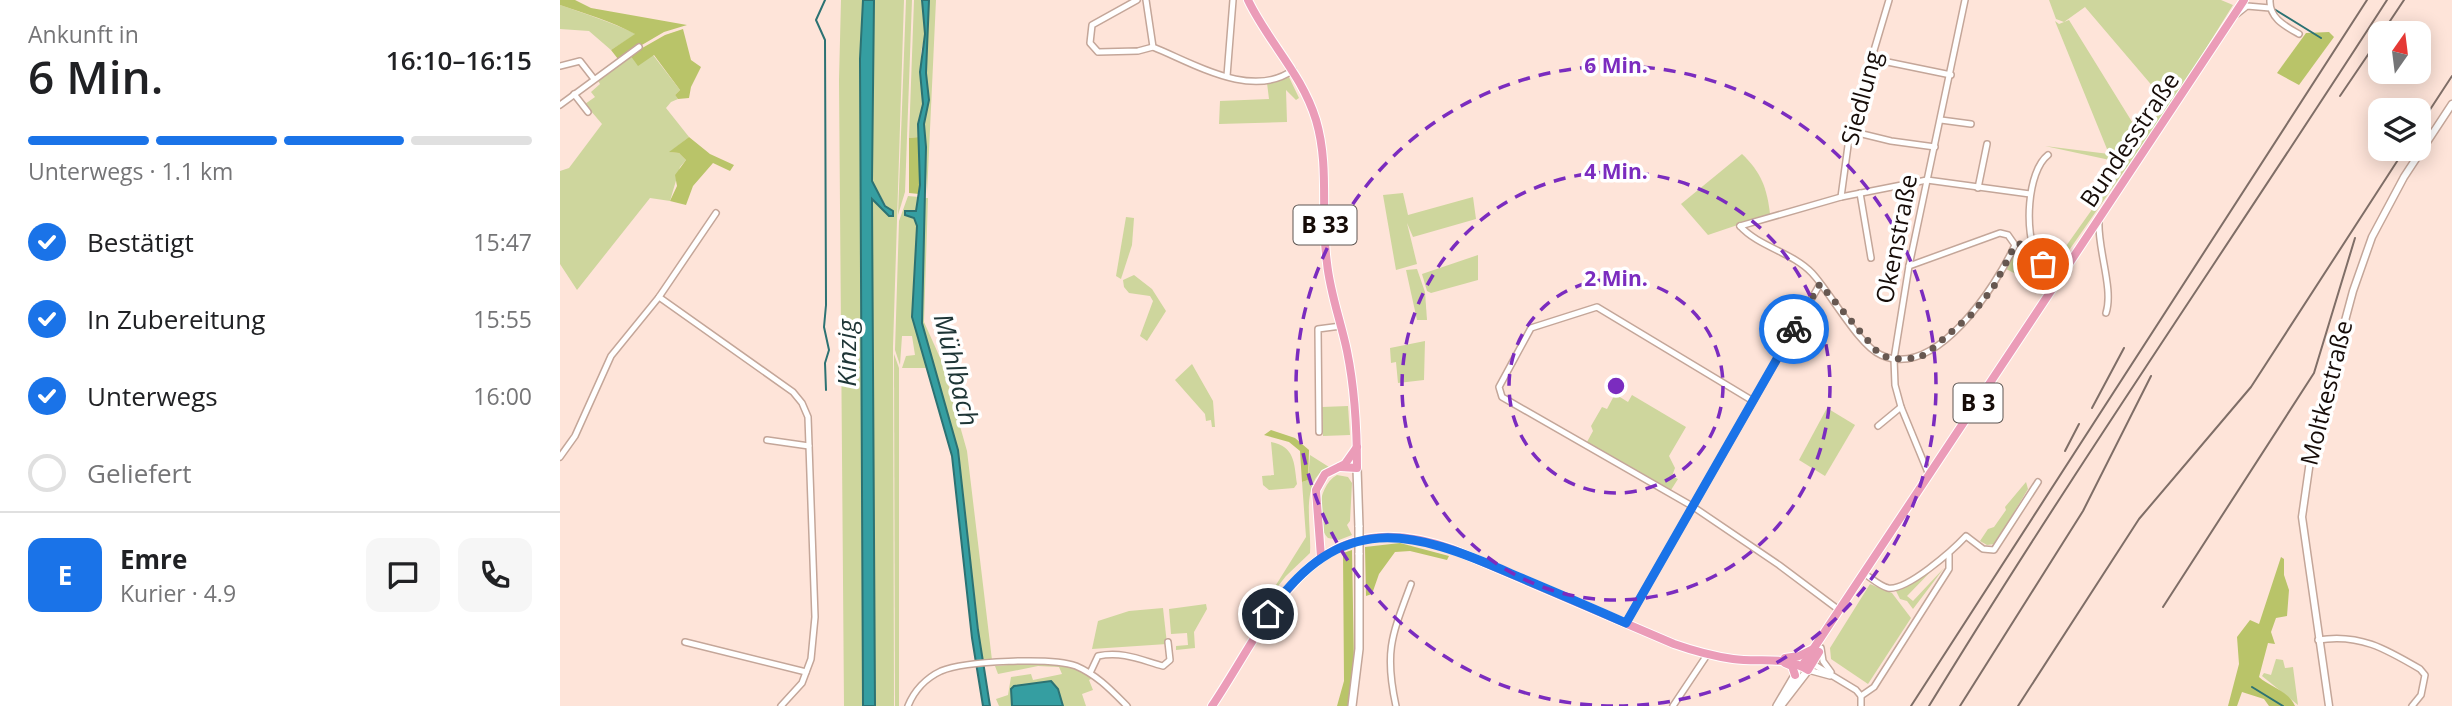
<!DOCTYPE html>
<html lang="de">
<meta charset="utf-8">
<style>
:root{--surface:#fff;--page:#f6f6f6;--text:#202124;--muted:#757577;--line:#e0e0e0;--accent:#1a73e8}
body{margin:0;font-family:"Open Sans",sans-serif;background:var(--page);color:var(--text);height:100vh;display:flex;flex-direction:column;font-size:26px;white-space:nowrap}
*{box-sizing:border-box;margin:0}
p{font-size:23px;color:var(--muted)}
.icon{flex:none;width:38px;height:38px;fill:none;stroke:currentColor;stroke-width:2;stroke-linecap:round;stroke-linejoin:round}
.map{position:relative;flex:1;overflow:hidden}
.side{display:flex;flex-direction:column;background:var(--surface);width:560px}
.side>*{flex:none}
.needle{width:46px;rotate:14deg}
.tools{position:absolute;left:1808px;top:21px;display:grid;gap:14px}
.tools a{display:grid;place-items:center;width:63px;height:63px;border-radius:14px;background:var(--surface);box-shadow:0 4px 18px #0003;font-size:35px}
.pin{position:absolute;display:grid;place-items:center;width:60px;height:60px;color:#fff;margin:-30px;border:4px solid #fff;border-radius:50%;box-shadow:0 2px 7px #0007}
.courier{position:absolute;display:grid;place-items:center;width:70px;height:70px;margin:-35px;border:5px solid #1a73e8;border-radius:50%;background:#fff;color:#222;box-shadow:0 2px 9px #0007}
.headline em{font-style:normal;font-weight:600}
.headline div{display:flex;flex-direction:column-reverse}
.headline{display:flex;align-items:center;justify-content:space-between;height:119px;padding:0 28px}
h1{font-size:46px;font-weight:600;line-height:52px}
.bar{display:grid;grid-template-columns:repeat(4,1fr);gap:10px 7px;align-content:center;height:84px;padding:0 28px}
.bar i{height:9px;border-radius:5px;background:var(--line)}
.bar .current{background:var(--accent)}
.bar p{grid-column:span 4}
.line{display:flex;align-items:center;gap:18px;padding:0 28px;border-top:2px solid var(--line)}
.line div{flex:1}
.round{display:grid;place-items:center;flex:none;width:74px;height:74px;border-radius:14px;background:var(--page)}
ol{padding:0 28px;list-style:none}
li{display:flex;align-items:center;gap:21px;height:77px}
li p{margin-inline-start:auto}
li .icon{padding:7px;border-radius:50%;background:var(--accent);color:#fff;stroke-width:4}
li:last-child{color:var(--muted)}
li i{width:38px;height:38px;border:4px solid var(--line);border-radius:50%}
main{display:flex;flex:1;min-height:0}
.map>svg:first-child{display:block}
.green{fill:#ced69d;fill-rule:evenodd}
.forest{fill:#b9c469}
.water{fill:#359ea1;stroke:#2c7273;stroke-width:2}
.lines{fill:none;stroke-linecap:round;stroke-linejoin:round}
.stream{stroke:#2c7273;stroke-width:2}
.minor-casing{stroke:#c4a699;stroke-width:8}
.tertiary-casing{stroke:#c4a699;stroke-width:9}
.secondary-casing{stroke:#c4a699;stroke-width:10}
.primary-casing{stroke:#fff;stroke-width:10}
.minor{stroke:#fff;stroke-width:5}
.tertiary{stroke:#fff;stroke-width:6}
.secondary{stroke:#fff;stroke-width:7}
.primary{stroke:#eb9cb8;stroke-width:8}
.rail{stroke:#7f6e67;stroke-width:2}
.secondary-bridge-casing{stroke:#c4a699;stroke-width:10;stroke-linecap:butt}
.secondary-bridge{stroke:#fff;stroke-width:7}
.done{stroke:#675851;stroke-width:7;stroke-dasharray:0 12.6}
.route{stroke:#1a73e8;stroke-width:9}
.ring{fill:none;stroke:#7b2cbf;stroke-width:3.5;stroke-dasharray:12 9}
.labels{text-anchor:middle;stroke-width:7;stroke-linejoin:round;paint-order:stroke}
.shield{fill:#fff;stroke:#5c5552;stroke-width:2}
.shield-label{font-size:23px;font-weight:bold;fill:#160c08}
.street-label{font-size:24px;fill:#160c08;stroke:#fff}
.water-label{font-size:26px;font-style:italic;fill:#1e3536;stroke:#fff}
.centre{fill:#7b2cbf;stroke:#fff;stroke-width:3.5}
.ring-label{font-size:21px;text-anchor:middle;font-weight:bold;fill:#7b2cbf;stroke:#fff;stroke-width:7;stroke-linejoin:round;paint-order:stroke}
</style>
<main>
<section class="side">
<div class="headline"><div><h1>6 Min.</h1><p>Ankunft in</p></div><em>16:10–16:15</em></div>
<div class="bar"><i class="current"></i><i class="current"></i><i class="current"></i><i></i><p>Unterwegs · 1.1 km</p></div>
<ol>
<li><svg class="icon" aria-label="check" viewBox="0 0 24 24"><path d="M5 12l5 5 9-10"/></svg>Bestätigt<p>15:47</p></li>
<li><svg class="icon" aria-label="check" viewBox="0 0 24 24"><path d="M5 12l5 5 9-10"/></svg>In Zubereitung<p>15:55</p></li>
<li><svg class="icon" aria-label="check" viewBox="0 0 24 24"><path d="M5 12l5 5 9-10"/></svg>Unterwegs<p>16:00</p></li>
<li><i></i>Geliefert</li>
</ol>
<div class="line" style="height:126px"><b class="round" style="background:var(--accent);color:#fff">E</b><div><b>Emre</b><p>Kurier · 4.9</p></div><a class="round"><svg class="icon" aria-label="chat" viewBox="0 0 24 24"><path d="M4 5h16v11H9l-5 4z"/></svg></a><a class="round"><svg class="icon" aria-label="phone" viewBox="0 0 24 24"><path d="M5 4h4l2 5-3 2q2 4 5 5l2-3 5 2v4C11 20 4 13 5 4z"/></svg></a></div>
</section>
<div class="map">
<svg width="1892" height="706" viewBox="0 0 1892 706">
<rect width="100%" height="100%" fill="#fee4d9"/>
<g class="green">
<polygon points="281,0 303,0 300,59 303,706 284,706 279,80"/>
<polygon points="314,0 344,0 333,347 334,706 315,706 312,198 328,209 312,181"/>
<polygon points="346,0 352,0 345,192 338,215"/>
<polygon points="354,0 362,0 365,34 361,52 363,104 358,124 359,137 349,138"/>
<polygon points="369,0 376,0 367,194 364,125 369,100 366,73"/>
<path d="M1489 0H1661L1673 5 1617 95 1503 259 1499 256 1555 177 1559 162 1485 146 1549 154 1495 21 1499 24 1504 22 1496 19ZM1525 7 1606 102 1582 138 1509 20 1504 22Z"/>
<path d="M0 5C26 14 51 22 76 34L51 50 29 31 0 29Z"/>
<polygon points="70,55 93,55 120,90 115,95 118,99 111,102 106,108 129,137 110,152 119,153 126,160 120,167 110,201 90,198 17,290 0,264 0,171 9,168 42,124 25,104 35,97 31,92 40,84 37,79"/>
<polygon points="729,77 739,98 736,100 726,90 727,122 659,124 660,101 709,99 707,83"/>
<path d="M1182 154C1201 172 1207 188 1210 214L1148 235 1121 204Z"/>
<polygon points="843,193 848,215 913,197 916,219 853,237 847,223 857,264 836,270 823,195"/>
<polygon points="348,196 359,197 356,211 346,211 345,215 354,218 357,226 352,317 368,368 342,368 346,356 355,355 352,336 342,336 340,365 335,350 339,221"/>
<polygon points="365,198 368,198 364,322 382,362 407,451 432,660 422,661 398,450 362,323"/>
<polygon points="566,217 574,218 572,245 561,279 556,276"/>
<polygon points="1468,243 1474,258 1465,272 1459,269 1456,274 1446,269 1456,246"/>
<polygon points="918,255 918,280 871,293 867,291 862,274"/>
<polygon points="857,269 865,292 867,320 857,320 846,270"/>
<polygon points="574,275 592,289 606,311 587,341 580,336 593,301 590,296 569,293 564,287 563,280"/>
<polygon points="865,341 864,380 838,383 836,362 831,363 830,348"/>
<polygon points="334,354 339,368 339,706 335,706"/>
<polygon points="632,364 653,401 655,427 652,427 651,420 646,421 645,414 615,380"/>
<polygon points="1055,394 1068,402 1072,395 1126,427 1109,456 1115,468 1112,476 1118,479 1111,490 1027,442 1033,431 1031,426 1042,407 1047,409"/>
<polygon points="788,406 790,435 763,436 762,407"/>
<polygon points="1267,408 1295,425 1265,476 1239,460"/>
<path d="M711 442C735 447 734 462 737 484L734 488 709 490 703 485 702 476 714 475Z"/>
<path d="M750 455 769 467C739 480 752 527 750 553L726 576 704 604 746 537 742 482 748 480Z"/>
<path d="M777 475 788 477 792 483 790 521 787 525 792 535 779 540 768 538C754 524 758 485 777 475Z"/>
<polygon points="1466,482 1468,489 1435,544 1427,545 1420,541 1428,529 1434,527 1446,510 1445,507"/>
<polygon points="1379,563 1347,596 1353,601 1384,568 1353,609 1347,601 1340,599 1336,591"/>
<polygon points="1310,584 1332,593 1351,618 1308,684 1271,659 1270,648"/>
<polygon points="646,604 647,609 634,632 635,648 616,650 616,646 628,645 627,633 611,634 609,609"/>
<polygon points="603,608 607,644 532,649 538,621 569,611"/>
<polygon points="1716,659 1723,660 1725,668 1733,667 1738,705 1702,676 1704,673 1711,675"/>
<polygon points="477,663 514,668 533,678 529,680 533,690 522,694 526,706 439,706 436,699 448,695 451,677 471,674 473,680 502,674 499,667 478,666 438,674 435,666"/>
</g>
<g class="forest">
<path d="M0 0H15L31 8 127 25 104 32 58 59 51 50 75 34C51 21 26 14 0 5Z"/>
<polygon points="123,29 131,60 141,67 131,87 129,98 118,99 115,95 120,90 94,55 78,66 70,55 105,35"/>
<polygon points="1769,32 1774,37 1739,85 1717,73 1746,33"/>
<polygon points="129,137 150,154 174,165 170,171 153,163 133,186 126,205 110,201 117,186 115,175 126,160 119,153 109,152"/>
<polygon points="359,137 359,194 349,193 349,138"/>
<polygon points="711,430 735,438 749,450 748,480 742,482 740,451 729,442 704,435"/>
<polygon points="840,543 889,556 887,560 850,551 835,552 819,574 812,594 806,596 805,547"/>
<polygon points="792,550 794,664 788,706 777,706 784,681 783,553"/>
<path d="M1721 557 1724 559V575L1729 590 1727 616 1716 618 1711 632 1715 644 1708 643 1699 677C1710 687 1729 691 1735 706H1709L1704 699 1682 692 1677 706H1668L1679 664 1677 637 1690 620 1699 624Z"/>
</g>
<g class="water">
<polygon points="303,0 314,0 312,181 325,206 333,211 333,216 329,216 312,199 315,706 303,706 300,59"/>
<polygon points="362,0 369,0 366,73 369,100 364,124 366,147 362,323 398,450 418,630 430,706 423,706 412,638 392,456 352,317 357,226 354,218 345,215 345,211 356,211 360,185 358,124 363,104 360,72 365,34"/>
<polygon points="491,681 498,689 503,706 452,706 451,689 454,686"/>
</g>
<g class="lines">
<g class="stream">
<polyline points="265,0 256,20 265,40 266,305 264,327 269,350 265,363 266,390"/>
<polyline points="1714,9 1761,38"/>
<polyline points="1692,687 1723,706"/>
</g>
<defs>
<g id="minor">
<polyline points="577,0 532,25 530,43 538,52 578,51 593,47"/>
<path d="M586 0 593 47C633 63 692 100 733 70"/>
<path d="M1710 0C1709 18 1725 26 1739 34"/>
<polyline points="1677,14 1687,6 1710,8"/>
<polyline points="1313,59 1391,75"/>
<polyline points="0,66 20,61 34,79"/>
<polyline points="667,76 673,0"/>
<polyline points="14,94 28,112"/>
<polyline points="0,105 79,47"/>
<polyline points="1381,120 1411,124"/>
<polyline points="1290,131 1331,141 1375,147"/>
<path d="M1488 155C1467 171 1464 234 1477 256 1482 265 1491 274 1498 282"/>
<polyline points="1418,188 1427,144"/>
<polyline points="1300,193 1311,258"/>
<polyline points="1281,197 1290,131 1329,0"/>
<path d="M1539 220C1537 248 1554 289 1546 313"/>
<path d="M1180 226C1199 247 1232 252 1252 273 1270 292 1299 346 1321 355 1376 380 1436 286 1455 245L1448 235 1440 233 1349 266"/>
<polyline points="1180,226 1281,197 1367,180 1470,194"/>
<polyline points="1486,265 1495,267 1510,262"/>
<polyline points="99,297 233,392 242,403 248,417 255,617 251,659 242,683 221,706"/>
<polyline points="1193,401 1037,307 971,328 939,387 942,397 1132,506 1219,565 1279,610"/>
<polyline points="1318,426 1341,407"/>
<polyline points="759,432 758,329 781,326"/>
<polyline points="207,440 249,446"/>
<polyline points="0,457 15,436 51,356 99,297 156,213"/>
<polyline points="1369,475 1341,407 1335,385 1334,359 1349,266 1405,0"/>
<path d="M1305 574C1311 578 1320 586 1328 588 1347 591 1393 550 1406 536L1423 549 1434 550 1478 482"/>
<polyline points="1066,623 1260,284"/>
<path d="M1758 640C1799 633 1826 649 1860 669L1865 675 1861 695 1852 706"/>
<polyline points="125,642 246,672"/>
<polyline points="1261,648 1263,661 1271,672"/>
<polyline points="1253,664 1296,690 1301,696 1301,706"/>
<polyline points="1248,670 1270,676"/>
<path d="M530 673 538 656C563 651 581 660 603 666L610 660 608 642"/>
<polyline points="1301,696 1314,687 1389,569 1389,555"/>
<path d="M348 706C354 691 366 678 381 671 405 661 492 657 516 666 537 675 551 690 567 706"/>
<path d="M836 706C824 651 832 635 851 584"/>
<polyline points="1113,706 1147,655"/>
</g>
<polyline id="tertiary" points="1769,706 1742,517 1753,440 1793,291 1812,237 1844,177 1892,104"/>
<g id="secondary">
<polyline points="797,468 799,527"/>
<polyline points="1221,705 1248,670"/>
<polyline points="792,706 799,649 799,553"/>
<polyline points="1217,706 1237,672"/>
</g>
<g id="primary">
<path d="M688 0C708 42 742 74 756 120 770 167 760 215 767 263 770 293 781 322 787 351 795 390 797 429 797 468L780 467"/>
<polyline points="761,557 756,490 765,474 785,464 797,447"/>
<polyline points="1225,658 1239,656 1255,648"/>
<polyline points="1225,663 1232,666 1235,675"/>
<polyline points="1242,666 1684,0"/>
<path d="M652 706C715 612 751 499 892 549L1114 644C1134 651 1152 656 1173 659 1200 663 1225 655 1248 670L1259 652"/>
</g>
</defs>
<use href="#minor" class="minor-casing"/>
<use href="#tertiary" class="tertiary-casing"/>
<use href="#secondary" class="secondary-casing"/>
<use href="#primary" class="primary-casing"/>
<use href="#minor" class="minor"/>
<use href="#tertiary" class="tertiary"/>
<use href="#secondary" class="secondary"/>
<use href="#primary" class="primary"/>
<g class="rail">
<polyline points="1822,33 1844,0"/>
<polyline points="1780,96 1820,37"/>
<polyline points="1858,128 1892,76"/>
<polyline points="1532,408 1564,348"/>
<polyline points="1505,451 1519,424"/>
<polyline points="1603,607 1754,373 1795,238"/>
<polyline points="1351,706 1807,0"/>
<path d="M1369 706C1515 467 1675 236 1827 0"/>
<polyline points="1400,706 1523,511 1591,376"/>
<polyline points="1458,706 1579,519 1691,387 1845,149"/>
</g>
<defs>
<polyline id="secondary-bridge" points="799,527 799,553"/>
</defs>
<use href="#secondary-bridge" class="secondary-bridge-casing"/>
<use href="#secondary-bridge" class="secondary-bridge"/>
</g>
<g class="lines">
<polyline class="done" points="1234,329 1260,284 1320,355 1334,359 1359,358 1372,349 1412,314 1433,288 1455,245 1471,242 1483,264"/>
<path class="route" d="M708 614C781 510 850 529 952 574 990 590 1028 606 1066 623L1234 329"/>
</g>
<g class="ring">
<circle cx="1056" cy="386" r="107"/>
<circle cx="1056" cy="386" r="214"/>
<path d="M1053 706A320 320 0 1 1 1059 706"/>
</g>
<g class="labels">
<g class="shield">
<rect x="733.5" y="205.5" width="63" height="39" rx="5"/>
<rect x="1393.5" y="383.5" width="49" height="39" rx="5"/>
</g>
<g class="shield-label">
<text x="765" y="233">B 33</text>
<text x="1418" y="411">B 3</text>
</g>
<g class="street-label">
<text transform="translate(1302 98) rotate(-75)" y="8">Siedlung</text>
<text transform="translate(1570 140) rotate(-56)" y="8">Bundesstraße</text>
<text transform="translate(1337 239) rotate(-79)" y="8">Okenstraße</text>
<text transform="translate(1767 393) rotate(-76)" y="8">Moltkestraße</text>
</g>
<g class="water-label">
<text transform="translate(287 353) rotate(-90)" y="9">Kinzig</text>
<text transform="translate(396 370) rotate(76)" y="9">Mühlbach</text>
</g>
</g>
<circle cx="1056" cy="386" r="10" class="centre"/>
<g class="ring-label">
<text x="1056" y="73">6 Min.</text>
<text x="1056" y="179">4 Min.</text>
<text x="1056" y="286">2 Min.</text>
</g>
</svg>
<div class="tools">
<a><svg class="needle" viewBox="-14 -14 28 28"><path d="M0-13l5 13h-10z" fill="#e53935"/><path d="M0 13l5-13h-10z" fill="#757577"/></svg></a>
<a><svg class="icon" aria-label="layers" viewBox="0 0 24 24"><path d="M12 4l9 5-9 5-9-5zM3 14l9 5 9-5"/></svg></a>
</div>
<div class="pin" style="left:1483px;top:264px;background:#ea580c"><svg class="icon" aria-label="bag" viewBox="0 0 24 24"><path d="M5 8h14l-1 12H6zM9 8a3 3 0 0 1 6 0"/></svg></div>
<div class="pin" style="left:708px;top:614px;background:#1f2937"><svg class="icon" aria-label="home" viewBox="0 0 24 24"><path d="M3 11l9-7 9 7M6 9v11h12V9"/></svg></div>
<div class="courier" style="left:1234px;top:329px"><svg class="icon" aria-label="bike" viewBox="0 0 24 24"><circle cx="6" cy="16" r="4"/><circle cx="18" cy="16" r="4"/><path d="M6 16l4-8h5l3 8M10 8l3 8H6M13 5h3"/></svg></div>
</div>
</main>
